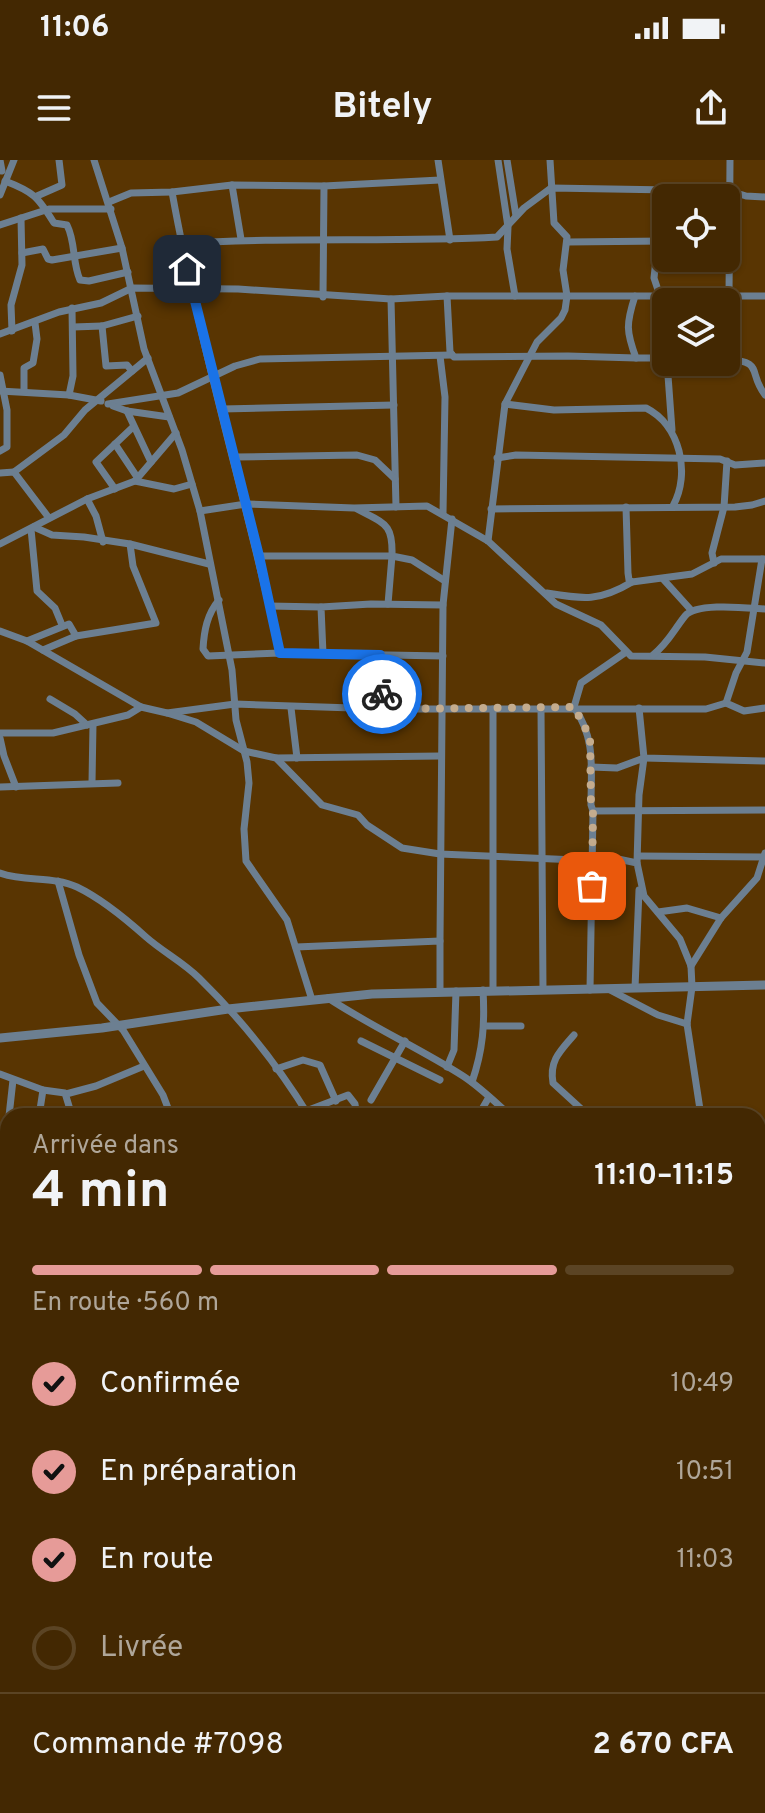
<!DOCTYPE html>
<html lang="fr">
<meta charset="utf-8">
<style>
:root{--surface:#432802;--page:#4d3411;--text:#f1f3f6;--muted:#afa699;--line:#5b4424;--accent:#e69b98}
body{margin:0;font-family:Overpass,sans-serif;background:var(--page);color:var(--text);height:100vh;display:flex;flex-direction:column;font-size:30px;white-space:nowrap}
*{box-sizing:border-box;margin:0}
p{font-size:26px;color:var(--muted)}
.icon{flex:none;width:44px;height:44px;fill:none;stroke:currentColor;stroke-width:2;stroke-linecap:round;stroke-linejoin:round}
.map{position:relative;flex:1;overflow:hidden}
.panel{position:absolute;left:0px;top:948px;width:766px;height:706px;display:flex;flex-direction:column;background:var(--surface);border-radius:24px 24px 0 0;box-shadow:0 2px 6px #0004,0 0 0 2px var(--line)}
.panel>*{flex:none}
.buttons{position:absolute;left:652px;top:24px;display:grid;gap:16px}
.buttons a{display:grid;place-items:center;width:88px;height:88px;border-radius:12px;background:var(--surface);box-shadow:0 2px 6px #0004,0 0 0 2px var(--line);font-size:40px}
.pin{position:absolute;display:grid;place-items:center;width:68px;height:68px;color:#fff;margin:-34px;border-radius:16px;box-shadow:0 4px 12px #0006}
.courier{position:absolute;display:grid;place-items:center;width:80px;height:80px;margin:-40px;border:6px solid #1a73e8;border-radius:50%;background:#fff;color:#222;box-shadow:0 2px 10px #0007}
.overview em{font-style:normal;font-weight:700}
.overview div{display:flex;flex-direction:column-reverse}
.overview{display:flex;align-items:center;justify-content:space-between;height:136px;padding:0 32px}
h1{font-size:52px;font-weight:700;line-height:60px}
.bar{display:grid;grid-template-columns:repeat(4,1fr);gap:12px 8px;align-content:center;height:96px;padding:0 32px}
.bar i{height:10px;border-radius:6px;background:var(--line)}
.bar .on{background:var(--accent)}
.bar p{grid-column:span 4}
.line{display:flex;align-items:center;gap:20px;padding:0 32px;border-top:2px solid var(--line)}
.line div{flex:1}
ol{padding:0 32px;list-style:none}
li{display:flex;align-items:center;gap:24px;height:88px}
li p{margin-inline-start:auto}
li .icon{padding:8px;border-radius:50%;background:var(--accent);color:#111;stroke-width:4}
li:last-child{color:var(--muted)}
li i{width:44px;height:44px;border:4px solid var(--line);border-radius:50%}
.status{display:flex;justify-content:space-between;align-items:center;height:56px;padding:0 40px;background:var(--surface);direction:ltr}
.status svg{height:22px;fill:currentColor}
header{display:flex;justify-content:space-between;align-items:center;height:104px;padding:0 32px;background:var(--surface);font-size:36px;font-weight:700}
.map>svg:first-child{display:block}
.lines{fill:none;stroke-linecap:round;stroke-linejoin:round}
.minor{stroke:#6c7f91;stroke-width:7}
.tertiary{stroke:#6c7f91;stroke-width:9}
.done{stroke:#c4ac8e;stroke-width:8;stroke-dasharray:0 14.4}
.route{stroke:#1a73e8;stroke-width:10}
</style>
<div class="status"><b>11:06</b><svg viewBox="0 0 49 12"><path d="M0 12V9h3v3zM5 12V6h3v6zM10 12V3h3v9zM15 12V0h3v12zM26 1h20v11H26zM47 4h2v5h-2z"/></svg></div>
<header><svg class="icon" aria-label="menu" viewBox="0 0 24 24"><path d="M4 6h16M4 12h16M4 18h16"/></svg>Bitely<svg class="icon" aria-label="share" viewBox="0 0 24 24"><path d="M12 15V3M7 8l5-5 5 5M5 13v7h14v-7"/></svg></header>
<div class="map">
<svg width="765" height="1653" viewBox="0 0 765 1653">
<rect width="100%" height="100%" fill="#593502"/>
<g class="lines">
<g class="minor">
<polyline points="0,0 2,11"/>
<polyline points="94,0 122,88 144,189 182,290 200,351 232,510 236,560 247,602 249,623 244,669 246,701 287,760 312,840"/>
<polyline points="438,0 450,80"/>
<polyline points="498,0 508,67 507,89 515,136"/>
<polyline points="507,0 516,56"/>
<path d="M5 21C34 32 38 37 54 63L67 65C76 83 72 102 80 120L89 121 128 112"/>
<polyline points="232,25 241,79"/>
<path d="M172 32C200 187 246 339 280 493"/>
<polyline points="0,35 14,0"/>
<polyline points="37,36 62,25 59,0"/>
<polyline points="109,42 131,33 172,32 232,25 324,26 440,20"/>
<polyline points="0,65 49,49 111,49"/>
<polyline points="658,81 654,118 660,136"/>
<polyline points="567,82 666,81"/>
<path d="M181 84C286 76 392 83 497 77L524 48 551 28 730 31 746 36 765 37"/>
<polyline points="22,93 43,89 48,99 52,100 122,88"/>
<polyline points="447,136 450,192 454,197 568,196 636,198"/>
<path d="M635 136C626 164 626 171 636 198H666"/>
<polyline points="729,136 730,0"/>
<polyline points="323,137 324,26"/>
<polyline points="391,139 396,347"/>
<polyline points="102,166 106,206 127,205 132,211"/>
<polyline points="73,167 102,166 138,156"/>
<polyline points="12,171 11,145 22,105 21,58"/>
<polyline points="0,174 59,152 101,143 132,128 238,129 391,139 447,136 765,136"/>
<polyline points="440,196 445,237 443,354"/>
<path d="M726 199C765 202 747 211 765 235"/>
<polyline points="667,202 672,270"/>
<polyline points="0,215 7,250 7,287 0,291"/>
<polyline points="0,231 69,235 101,241"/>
<polyline points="24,231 24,208 33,203 37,179 35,163"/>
<polyline points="69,235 73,216 72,148"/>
<polyline points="108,244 178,233 235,206 260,199 452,195"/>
<path d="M505 244 554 250 646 248C680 265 691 313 673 346"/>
<polyline points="113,246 127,251 169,257"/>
<polyline points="222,249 394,245"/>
<polyline points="127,251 151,302"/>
<polyline points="115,284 137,317"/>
<polyline points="234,297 357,295 375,300 395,319"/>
<polyline points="497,298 516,295 720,299 735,305 765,303"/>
<polyline points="14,312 64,275 85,250 148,198"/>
<polyline points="0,313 14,312 49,358"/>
<polyline points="135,321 174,329 192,324"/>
<polyline points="115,329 96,302 133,267"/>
<polyline points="87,339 96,356 103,382"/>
<polyline points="626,347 628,413 629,420 632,422 692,414 721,399 762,399"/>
<path d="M357 349C385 364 393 363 392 396L412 400 445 421"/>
<polyline points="491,349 735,347 752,345 765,341"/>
<polyline points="200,351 246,344 354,348 427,346 488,381 556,444 601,465 631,496 705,497 765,503"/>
<polyline points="34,367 52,375 84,377 130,384 209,404"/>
<polyline points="31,369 37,431 55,448 62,465"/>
<polyline points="488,381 505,244 537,182 561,158 565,150 567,136 563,110 567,77 554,63 550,0"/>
<polyline points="0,384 87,339 135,321 176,273"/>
<polyline points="259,396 392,396 388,444"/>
<polyline points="764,399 762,399 747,492 736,513 726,543 744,551 765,548"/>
<polyline points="714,403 712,393 724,347 727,301"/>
<polyline points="663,419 691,450"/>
<path d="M547 433C583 439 599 442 632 422"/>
<path d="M219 440C207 454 204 471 203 489L208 496 280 493 443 496"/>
<polyline points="269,446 321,447"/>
<polyline points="0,471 27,481 141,547 167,553 235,544 383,549 706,549 726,543"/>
<polyline points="27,481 69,464 76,476"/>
<polyline points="43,490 76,476 156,463 133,406 130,384"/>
<path d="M626 492 581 523 574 547C596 579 591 608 591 645L593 651 765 650"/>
<polyline points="323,494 321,447 371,444 443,445"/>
<polyline points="380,495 383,549"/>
<path d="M653 495C669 482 673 471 685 456 696 442 748 448 765 449"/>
<polyline points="50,539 75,554 87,565"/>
<polyline points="291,548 297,598"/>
<polyline points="541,548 543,830"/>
<polyline points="639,548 644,598 765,601"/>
<polyline points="167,553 196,562 244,591 276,598 322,645 358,655 367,665 402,688 440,694 576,700 618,699 637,703 644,736 680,779 691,806 692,827 687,864 701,956"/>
<polyline points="0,573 53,573 128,555 141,547"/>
<polyline points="0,578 4,596 16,627"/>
<polyline points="276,598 440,596"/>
<polyline points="591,607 617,608 644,598 639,635 637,703"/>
<polyline points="92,623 93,564"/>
<polyline points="0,627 118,623"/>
<polyline points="638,696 764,697"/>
<path d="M0 713C25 722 53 716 77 727 102 739 126 759 146 777 163 792 183 802 199 818 240 858 279 907 309 956"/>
<polyline points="58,721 79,795 97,843 123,870 163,935 171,956"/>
<polyline points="658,752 687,748 721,758"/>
<polyline points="440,781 443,445 452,359"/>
<polyline points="296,787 440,781 440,832"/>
<polyline points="691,806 721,758 757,718 765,693"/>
<polyline points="635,828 639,730"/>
<polyline points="493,830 493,549"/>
<polyline points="590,830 593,651"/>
<polyline points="610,830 658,855 687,864"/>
<path d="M328 838C372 867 419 888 463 916 480 927 496 943 511 956"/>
<polyline points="485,866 521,866"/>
<path d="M574 875C560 891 549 901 553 923L589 956"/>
<polyline points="361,881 440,920"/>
<polyline points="447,907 454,890 456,831"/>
<polyline points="276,909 303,900 320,905 336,941"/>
<polyline points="0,914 43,930 65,933 72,956"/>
<path d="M472 922C483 890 485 864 483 830"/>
<polyline points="66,934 96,926 144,906"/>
<polyline points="371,940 405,881"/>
<polyline points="306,951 348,935 355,944 357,956"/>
<polyline points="9,956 13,920"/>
<polyline points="39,956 43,930"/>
<polyline points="478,956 489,937"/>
<polyline points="8,961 2,1010 8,1017"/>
<polyline points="758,1022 765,1024"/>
<polyline points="765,1033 762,1067 765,1085"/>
<polyline points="758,1148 765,1147"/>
<polyline points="758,1179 765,1181"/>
<polyline points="0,1272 8,1277"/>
<polyline points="758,1279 765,1279"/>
<polyline points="0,1319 8,1319"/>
<polyline points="758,1343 765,1344"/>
<polyline points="758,1416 765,1429"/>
<polyline points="0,1423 8,1430"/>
<polyline points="758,1477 765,1477"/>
<polyline points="758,1505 765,1503"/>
<polyline points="0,1523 8,1524"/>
<polyline points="758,1523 765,1522"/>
<polyline points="758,1568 763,1594 758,1609"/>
<polyline points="0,1574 8,1574"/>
<polyline points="0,1596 8,1591"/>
<polyline points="0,1602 8,1604"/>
<polyline points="0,1611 8,1620"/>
<polyline points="27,1646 32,1653"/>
<polyline points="124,1646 144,1653"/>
<polyline points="498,1646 498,1653"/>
<polyline points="691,1646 692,1653"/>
<polyline points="746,1646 746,1653"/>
<polyline points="309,1653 330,1649"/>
<path d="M346 1653C375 1644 406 1653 437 1646"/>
<polyline points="625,1653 627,1646"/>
</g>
<polyline class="tertiary" points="0,878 102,868 228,849 372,834 765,825"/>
</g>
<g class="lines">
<polyline class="done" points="382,534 383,549 574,547 590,577 591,645 593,651 592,726"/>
<polyline class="route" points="187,109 259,396 280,493 380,495 382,534"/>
</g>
</svg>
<div class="buttons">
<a><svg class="icon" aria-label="locate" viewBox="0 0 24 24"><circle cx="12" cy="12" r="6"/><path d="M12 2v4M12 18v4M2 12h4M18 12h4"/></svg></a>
<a><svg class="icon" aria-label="layers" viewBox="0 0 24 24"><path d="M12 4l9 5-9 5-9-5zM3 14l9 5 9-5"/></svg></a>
</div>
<div class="pin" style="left:592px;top:726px;background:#ea580c"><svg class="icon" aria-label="bag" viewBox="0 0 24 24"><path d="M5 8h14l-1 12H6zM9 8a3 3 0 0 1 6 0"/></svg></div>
<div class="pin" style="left:187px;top:109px;background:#1f2937"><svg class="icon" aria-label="home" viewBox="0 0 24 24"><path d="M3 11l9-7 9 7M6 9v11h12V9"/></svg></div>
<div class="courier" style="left:382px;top:534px"><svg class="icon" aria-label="bike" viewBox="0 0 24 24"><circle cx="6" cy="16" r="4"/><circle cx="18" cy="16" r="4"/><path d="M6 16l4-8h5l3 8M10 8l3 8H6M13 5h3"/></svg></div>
<section class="panel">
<div class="overview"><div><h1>4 min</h1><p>Arrivée dans</p></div><em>11:10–11:15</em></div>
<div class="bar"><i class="on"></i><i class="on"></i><i class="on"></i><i></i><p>En route · 560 m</p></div>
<ol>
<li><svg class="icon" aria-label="check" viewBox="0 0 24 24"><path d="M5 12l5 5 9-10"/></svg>Confirmée<p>10:49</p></li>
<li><svg class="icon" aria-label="check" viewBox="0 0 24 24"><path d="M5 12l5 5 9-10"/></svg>En préparation<p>10:51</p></li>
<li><svg class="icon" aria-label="check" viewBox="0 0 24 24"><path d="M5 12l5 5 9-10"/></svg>En route<p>11:03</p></li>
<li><i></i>Livrée</li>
</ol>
<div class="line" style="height:104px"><div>Commande #7098</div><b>2 670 CFA</b></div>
</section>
</div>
